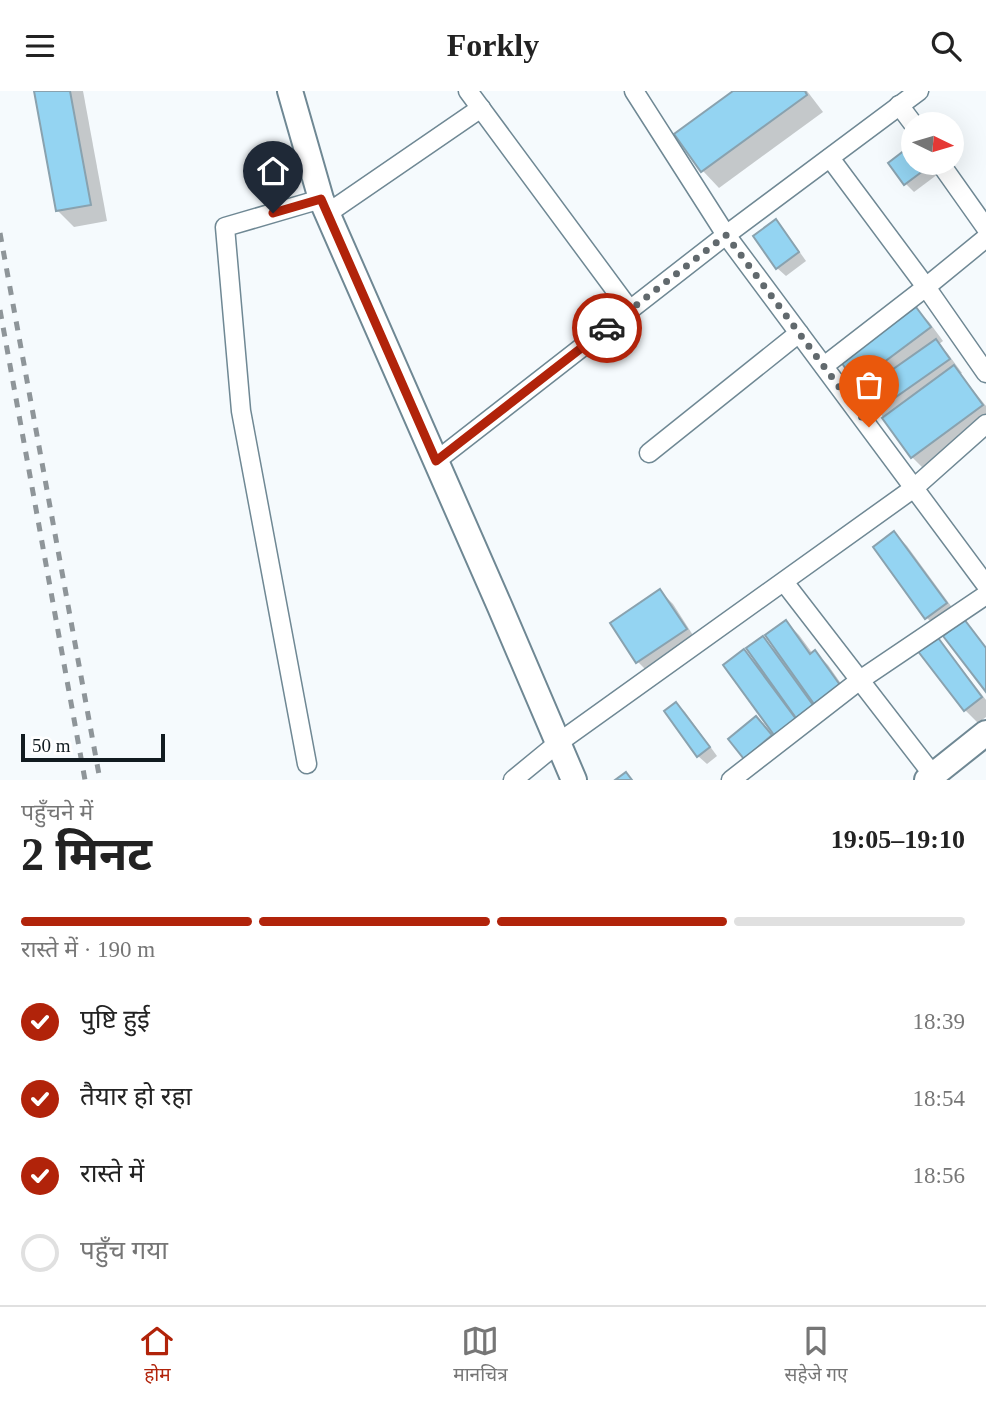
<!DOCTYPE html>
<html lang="hi">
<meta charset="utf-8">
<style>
:root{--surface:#fff;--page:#f2f2f2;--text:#222;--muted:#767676;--line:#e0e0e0;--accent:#b1230a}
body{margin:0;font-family:"Times New Roman","Noto Sans Devanagari",serif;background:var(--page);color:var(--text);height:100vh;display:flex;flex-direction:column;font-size:26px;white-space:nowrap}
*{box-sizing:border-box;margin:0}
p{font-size:23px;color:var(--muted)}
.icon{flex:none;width:38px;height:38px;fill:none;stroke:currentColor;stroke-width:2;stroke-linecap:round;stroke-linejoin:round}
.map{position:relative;height:689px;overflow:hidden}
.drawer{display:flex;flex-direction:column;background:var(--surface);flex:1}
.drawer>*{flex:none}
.needle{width:46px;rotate:95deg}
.fabs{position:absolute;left:901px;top:21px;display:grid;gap:14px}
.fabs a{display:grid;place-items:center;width:63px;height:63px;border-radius:50%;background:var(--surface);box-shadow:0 7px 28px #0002;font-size:35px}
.scale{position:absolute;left:21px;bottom:18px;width:144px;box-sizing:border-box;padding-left:7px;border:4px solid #111b20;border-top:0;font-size:19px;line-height:24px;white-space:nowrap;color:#111b20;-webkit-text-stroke:5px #fff;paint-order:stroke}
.pin{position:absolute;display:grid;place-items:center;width:60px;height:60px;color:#fff;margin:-72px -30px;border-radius:50% 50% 50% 0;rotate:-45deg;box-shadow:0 0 7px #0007}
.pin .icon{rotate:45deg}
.courier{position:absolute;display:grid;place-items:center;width:70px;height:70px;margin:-35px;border:5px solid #b1230a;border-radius:50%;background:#fff;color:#222;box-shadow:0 2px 9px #0007}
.headline em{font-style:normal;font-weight:700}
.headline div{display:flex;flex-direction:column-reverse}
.headline{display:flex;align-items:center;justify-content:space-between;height:119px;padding:0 21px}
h1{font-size:46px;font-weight:700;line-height:52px}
.bar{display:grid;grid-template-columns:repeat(4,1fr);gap:10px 7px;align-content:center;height:84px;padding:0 21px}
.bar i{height:9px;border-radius:5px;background:var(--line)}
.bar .on{background:var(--accent)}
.bar p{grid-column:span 4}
ol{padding:0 21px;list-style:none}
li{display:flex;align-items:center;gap:21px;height:77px}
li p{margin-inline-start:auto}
li .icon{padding:7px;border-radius:50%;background:var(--accent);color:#fff;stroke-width:4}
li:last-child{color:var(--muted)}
li i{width:38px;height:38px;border:4px solid var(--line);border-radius:50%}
header{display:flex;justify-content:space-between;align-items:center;height:91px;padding:0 21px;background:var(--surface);font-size:32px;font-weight:700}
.tab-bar{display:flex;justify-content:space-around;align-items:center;height:98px;border-top:2px solid var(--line);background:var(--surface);font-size:19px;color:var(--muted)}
.tab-bar a{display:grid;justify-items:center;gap:4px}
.tab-bar .on{color:var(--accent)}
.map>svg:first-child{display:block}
.shadow{fill:#0003}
.building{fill:#94d4f2;stroke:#89a2af;stroke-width:2}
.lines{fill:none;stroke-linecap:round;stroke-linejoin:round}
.minor-casing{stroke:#6f8894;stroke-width:21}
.secondary-casing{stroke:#6f8894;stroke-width:28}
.minor{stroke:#fff;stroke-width:18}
.secondary{stroke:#fff;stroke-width:24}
.rail{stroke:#8e9599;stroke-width:5;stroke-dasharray:9 9;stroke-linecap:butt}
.done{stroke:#61696d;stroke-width:7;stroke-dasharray:0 12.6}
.route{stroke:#b1230a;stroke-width:9}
</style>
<header><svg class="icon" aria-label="menu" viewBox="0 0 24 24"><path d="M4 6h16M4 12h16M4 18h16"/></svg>Forkly<svg class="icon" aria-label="search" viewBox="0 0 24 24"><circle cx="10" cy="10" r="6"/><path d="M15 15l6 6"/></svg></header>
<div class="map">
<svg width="986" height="689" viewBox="0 0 986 689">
<rect width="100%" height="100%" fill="#f5fafd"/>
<g class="shadow">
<polygon points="36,0 83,0 107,130 74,136 57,119"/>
<polygon points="736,0 807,0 823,21 719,97 703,80 676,44"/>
<polygon points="914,72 929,72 938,83 914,101 906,93"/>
<polygon points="776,131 784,139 806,170 786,185 777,177"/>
<polygon points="916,218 929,231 943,250 939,253 948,263 962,282 960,283 986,315 986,334 925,379 912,366 864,300 866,299 857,291"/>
<polygon points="894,442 907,455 959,526 940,540 927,527 875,457"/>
<polygon points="660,500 673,513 698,552 650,583 637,570"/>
<polygon points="786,531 799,544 813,563 815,561 828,574 851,607 828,624 816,612 814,613 825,628 788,656 775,643 725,574 744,560 756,572 758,571 763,547 779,563"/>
<polygon points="936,547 948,560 986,609 986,626 978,632 965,619 920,559"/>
<polygon points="676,613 685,621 717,665 707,673 698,665"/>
<polygon points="767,639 779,653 754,675 745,666"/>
</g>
<g class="building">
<polygon points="34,0 70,0 91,114 56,120"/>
<polygon points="733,0 805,0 807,4 701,81 674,43"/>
<polygon points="914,52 914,72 929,72 931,74 904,94 888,72"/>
<polygon points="776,128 799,161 776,178 753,145"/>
<polygon points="916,216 931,236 856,292 841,271"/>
<polygon points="936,248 950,268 876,320 862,300"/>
<polygon points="954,274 983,314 911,367 882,327"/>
<polygon points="894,440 947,512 925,528 873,456"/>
<polygon points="660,498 687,538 636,572 610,532"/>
<polygon points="964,528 986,557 986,601 943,545"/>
<polygon points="786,529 810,563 815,559 840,594 814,613 765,544"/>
<polygon points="936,544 982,606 964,620 917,559"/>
<polygon points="763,545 813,614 796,627 746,557"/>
<polygon points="744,558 796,628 774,644 723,574"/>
<polygon points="676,611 710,656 697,666 664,620"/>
<polygon points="756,625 772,644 744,668 728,648"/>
<polygon points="626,681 632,689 615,689"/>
</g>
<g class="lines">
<defs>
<g id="minor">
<polyline points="468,0 630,219"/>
<polyline points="634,0 726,144 986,494"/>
<polyline points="899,14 914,34"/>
<polyline points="830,67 926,196 986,282"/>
<polyline points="940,72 986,137"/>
<polyline points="328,122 481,17"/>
<polyline points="824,275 926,196 986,147"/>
<polyline points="649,362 799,242"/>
<polyline points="436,370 726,144 919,0"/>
<polyline points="784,491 933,684"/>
<polyline points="307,673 241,320 225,136 321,108"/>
<polyline points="513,689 558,652 914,397 986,333"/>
<polyline points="731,689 860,589 986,504"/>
</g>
<g id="secondary">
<polyline points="290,0 321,108 500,516 574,689"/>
<polyline points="927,689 986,642"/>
</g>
</defs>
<use href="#minor" class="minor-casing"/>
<use href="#secondary" class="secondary-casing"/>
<use href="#minor" class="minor"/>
<use href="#secondary" class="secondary"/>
<g class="rail">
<polyline points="0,142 100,689"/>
<polyline points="0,219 85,689"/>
</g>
</g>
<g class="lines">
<polyline class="done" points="607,237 726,144 869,336"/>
<polyline class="route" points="273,122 321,108 436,370 607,237"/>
</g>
</svg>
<div class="fabs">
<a><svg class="needle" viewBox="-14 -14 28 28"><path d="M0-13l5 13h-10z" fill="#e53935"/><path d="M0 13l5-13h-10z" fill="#767676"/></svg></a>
</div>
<div class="scale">50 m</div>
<div class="pin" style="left:869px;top:336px;background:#ea580c"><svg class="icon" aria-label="bag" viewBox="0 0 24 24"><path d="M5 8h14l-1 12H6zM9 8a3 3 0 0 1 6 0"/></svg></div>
<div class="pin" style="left:273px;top:122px;background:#1f2937"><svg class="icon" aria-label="home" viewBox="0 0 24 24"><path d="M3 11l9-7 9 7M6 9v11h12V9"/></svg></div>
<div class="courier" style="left:607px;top:237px"><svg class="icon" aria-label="car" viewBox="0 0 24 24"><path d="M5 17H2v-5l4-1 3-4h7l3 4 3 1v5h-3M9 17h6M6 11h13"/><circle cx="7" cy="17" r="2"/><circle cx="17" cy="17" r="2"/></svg></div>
</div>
<section class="drawer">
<div class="headline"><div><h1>2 मिनट</h1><p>पहुँचने में</p></div><em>19:05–19:10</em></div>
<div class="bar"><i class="on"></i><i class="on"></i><i class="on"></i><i></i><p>रास्ते में · 190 m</p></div>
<ol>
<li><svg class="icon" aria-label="check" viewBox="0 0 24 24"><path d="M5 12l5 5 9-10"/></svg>पुष्टि हुई<p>18:39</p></li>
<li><svg class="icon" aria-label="check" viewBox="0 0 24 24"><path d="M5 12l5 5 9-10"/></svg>तैयार हो रहा<p>18:54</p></li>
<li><svg class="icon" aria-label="check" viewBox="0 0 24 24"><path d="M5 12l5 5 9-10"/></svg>रास्ते में<p>18:56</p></li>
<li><i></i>पहुँच गया</li>
</ol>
</section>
<nav class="tab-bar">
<a class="on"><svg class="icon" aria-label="home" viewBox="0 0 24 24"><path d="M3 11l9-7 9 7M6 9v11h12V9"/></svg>होम</a>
<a><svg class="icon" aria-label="map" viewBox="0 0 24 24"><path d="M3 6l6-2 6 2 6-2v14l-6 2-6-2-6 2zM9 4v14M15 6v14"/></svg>मानचित्र</a>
<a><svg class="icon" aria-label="saved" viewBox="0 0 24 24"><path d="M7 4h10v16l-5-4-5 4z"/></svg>सहेजे गए</a>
</nav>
